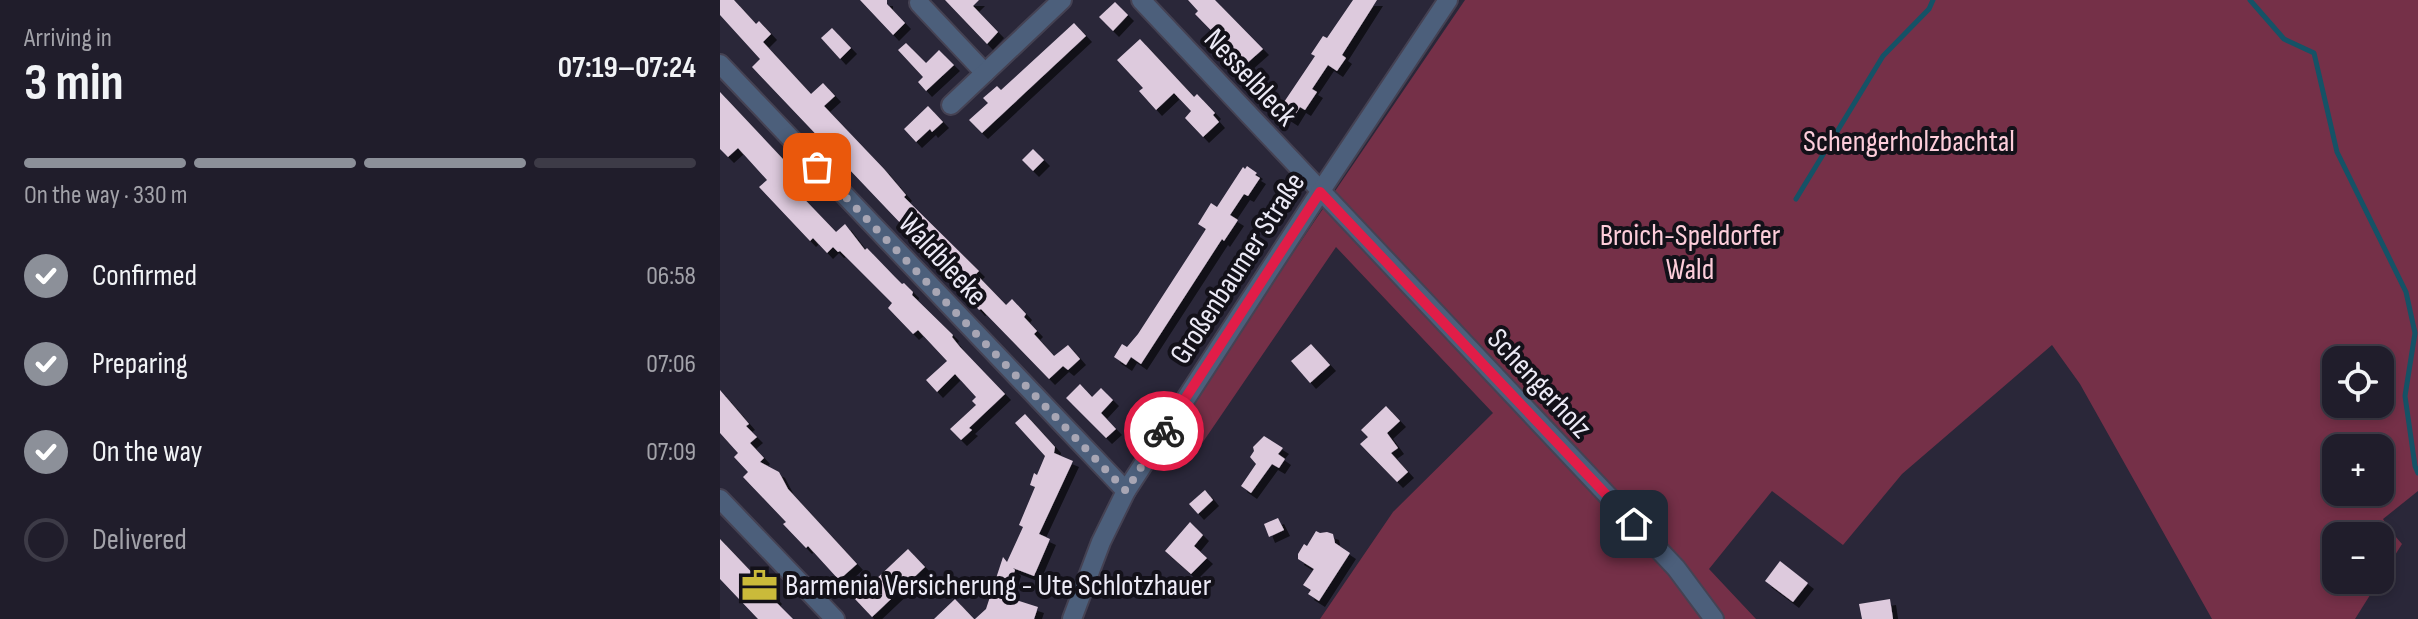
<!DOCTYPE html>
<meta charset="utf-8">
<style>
:root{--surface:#201d2b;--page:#282633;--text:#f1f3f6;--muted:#a2a2a9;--line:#3d3b47;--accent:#8c9099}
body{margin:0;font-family:"Sofia Sans Condensed",sans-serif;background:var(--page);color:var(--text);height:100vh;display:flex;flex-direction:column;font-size:30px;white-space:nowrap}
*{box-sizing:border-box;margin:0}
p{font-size:26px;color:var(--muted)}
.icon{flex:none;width:44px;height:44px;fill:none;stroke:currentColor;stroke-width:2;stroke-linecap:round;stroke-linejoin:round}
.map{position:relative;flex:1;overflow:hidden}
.details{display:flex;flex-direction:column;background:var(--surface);width:720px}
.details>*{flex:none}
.fabs{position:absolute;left:1602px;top:346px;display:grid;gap:16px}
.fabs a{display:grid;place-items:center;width:72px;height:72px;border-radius:16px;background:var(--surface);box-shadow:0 4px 12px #0003,0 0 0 2px var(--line);font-size:40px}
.pin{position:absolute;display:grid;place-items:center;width:68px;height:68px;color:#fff;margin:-34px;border-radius:16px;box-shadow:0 4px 12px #0006}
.courier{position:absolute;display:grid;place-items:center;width:80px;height:80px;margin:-40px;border:6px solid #e11d48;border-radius:50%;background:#fff;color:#222;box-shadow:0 2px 10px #0007}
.summary em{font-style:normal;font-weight:700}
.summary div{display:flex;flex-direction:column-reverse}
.summary{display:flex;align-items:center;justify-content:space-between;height:136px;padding:0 24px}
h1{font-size:52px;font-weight:700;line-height:60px}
.bar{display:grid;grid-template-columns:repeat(4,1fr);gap:12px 8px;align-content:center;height:96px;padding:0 24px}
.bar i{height:10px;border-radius:6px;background:var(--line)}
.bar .current{background:var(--accent)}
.bar p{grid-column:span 4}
ol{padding:0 24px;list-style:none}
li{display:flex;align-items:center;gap:24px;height:88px}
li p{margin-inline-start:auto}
li .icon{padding:8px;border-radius:50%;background:var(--accent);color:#fff;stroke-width:4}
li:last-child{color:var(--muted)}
li i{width:44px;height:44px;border:4px solid var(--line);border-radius:50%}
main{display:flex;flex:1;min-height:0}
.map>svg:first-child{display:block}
.green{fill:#753048;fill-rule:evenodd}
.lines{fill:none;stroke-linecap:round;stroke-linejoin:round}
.stream{stroke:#155266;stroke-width:5}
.building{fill:#ddcadd;filter:url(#shadow)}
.minor-casing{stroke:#454253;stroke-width:22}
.minor{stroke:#4c5f7b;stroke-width:18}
.done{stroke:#a8a6b4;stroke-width:8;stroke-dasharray:0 14.4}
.route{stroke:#e11d48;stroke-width:10}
.labels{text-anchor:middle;stroke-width:8;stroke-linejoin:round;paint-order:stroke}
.street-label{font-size:30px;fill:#eceaf6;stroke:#131119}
.park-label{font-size:30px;fill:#fdcdda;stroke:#131119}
.poi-label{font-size:30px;fill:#eceaf6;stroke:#131119;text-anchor:start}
</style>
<main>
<section class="details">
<div class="summary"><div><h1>3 min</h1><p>Arriving in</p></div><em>07:19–07:24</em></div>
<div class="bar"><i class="current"></i><i class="current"></i><i class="current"></i><i></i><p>On the way · 330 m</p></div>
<ol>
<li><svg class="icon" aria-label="check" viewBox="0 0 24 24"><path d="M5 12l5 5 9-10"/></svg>Confirmed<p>06:58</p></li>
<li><svg class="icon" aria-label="check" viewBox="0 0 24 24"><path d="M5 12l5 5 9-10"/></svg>Preparing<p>07:06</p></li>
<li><svg class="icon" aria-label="check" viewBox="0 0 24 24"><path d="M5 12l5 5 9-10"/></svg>On the way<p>07:09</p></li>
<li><i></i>Delivered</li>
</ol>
</section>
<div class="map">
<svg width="1698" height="619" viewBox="0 0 1698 619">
<defs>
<filter id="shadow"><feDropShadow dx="6" dy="6" stdDeviation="0" flood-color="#0009"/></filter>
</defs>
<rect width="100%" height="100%" fill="#2a2739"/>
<path class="green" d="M745 0H1698V491L1663 519 1669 529 1682 544 1635 619H1492L1360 384 1332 345 1182 474 1123 545 1052 491 989 569 1036 619H600L673 512 773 413 616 247 470 461 445 441ZM1616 360H1660V404H1616ZM1616 448H1660V492H1616ZM1616 536H1660V580H1616Z"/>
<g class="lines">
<g class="stream">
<polyline points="1530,0 1564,39 1594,53 1617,152 1686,292 1695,333 1685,396 1695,466 1698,473"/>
<polyline points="1076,199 1163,56 1209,9 1213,0"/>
</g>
</g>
<g class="building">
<polygon points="0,0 14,0 36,24 39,21 51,34 43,42 91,94 103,83 115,96 104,106 164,169 186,195 184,197 259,271 256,274 286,305 292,299 306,314 304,317 317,331 314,334 334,356 348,345 360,359 348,370 343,366 329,379 261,309 259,310 250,300 251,299 243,289 32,67 40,59 0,15"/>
<polygon points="140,0 167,0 167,4 185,23 173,35"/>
<polygon points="225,0 259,0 253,6 278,32 267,44"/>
<polygon points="468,0 495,0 543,49 525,65 475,14 478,11"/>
<polygon points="633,0 657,0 622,55 626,58 617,71 608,65 592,89 597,92 585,110 580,107 572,120 558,111 595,56 591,54 603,36 607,38"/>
<polygon points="395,2 408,15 393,31 379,17"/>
<polygon points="354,23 366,36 262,133 249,120 268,103 263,98 277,86 281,90"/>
<polygon points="112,28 131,48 120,59 101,38"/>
<polygon points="420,39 474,97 477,94 495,113 493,115 499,122 483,137 465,118 471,111 454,93 436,110 419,91 423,88 397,60"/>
<polygon points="186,43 206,63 219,50 234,65 206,91 198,82 203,77 178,50"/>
<polygon points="0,92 78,175 69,183 116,232 125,224 145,250 147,248 173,275 182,284 184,283 193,292 192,295 233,335 232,337 240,347 285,394 249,428 252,430 241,440 230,429 256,405 252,401 256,397 235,374 217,392 206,380 227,361 198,330 193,334 168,308 172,303 120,251 118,252 113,247 107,253 93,238 90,241 39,187 47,180 18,148 8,157 0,149"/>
<polygon points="208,106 223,122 212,132 210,129 196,142 184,129"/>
<polygon points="313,149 324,160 313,171 302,160"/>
<polygon points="527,166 537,173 535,175 540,178 528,196 524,194 510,215 518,220 504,241 502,239 421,364 411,357 406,365 394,357 402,344 407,347 418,334 486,229 478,224 491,203 497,207 523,167 525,169"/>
<polygon points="591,344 610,365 590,383 571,361"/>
<polygon points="360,384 372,397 381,388 393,400 381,413 396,429 386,438 346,398"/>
<polygon points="0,390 29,424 26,426 37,437 30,443 44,458 40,462 59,472 68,489 137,564 119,580 88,546 86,548 63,524 66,522 23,477 28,472 14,457 18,453 0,433"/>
<polygon points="666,406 680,421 667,433 678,448 671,453 688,472 677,482 640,444 648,437 641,430"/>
<polygon points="305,414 335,447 334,453 353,461 319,534 330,539 314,576 293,568 295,570 287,597 318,607 314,619 255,619 266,609 283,557 287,562 303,527 299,525 315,487 310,485 314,473 317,475 325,456 295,423"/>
<polygon points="544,436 563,448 558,454 565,459 559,468 552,464 531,493 521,486 536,464 530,457 534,451 533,447"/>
<polygon points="485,490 493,500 478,514 469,504"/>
<polygon points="558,518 564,530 549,537 544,524"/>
<polygon points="470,522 483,535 474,546 487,558 471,574 445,551"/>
<polygon points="596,531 600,533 607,532 613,534 615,543 630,553 599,601 588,594 591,590 583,585 594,569 578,559 578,554 584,544 587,546"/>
<polygon points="0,539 56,598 54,600 73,619 38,619 0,579"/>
<polygon points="188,549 205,567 152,617 135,599"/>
<polygon points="1060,561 1088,583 1073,602 1045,581"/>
<polygon points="235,599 254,619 214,619"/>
<polygon points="1170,599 1173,619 1142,619 1139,604"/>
</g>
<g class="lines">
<defs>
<g id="minor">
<polyline points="421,0 956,568 994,619"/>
<polyline points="199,3 265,73"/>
<polyline points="0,64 406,491"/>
<polyline points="231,105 342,0"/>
<polyline points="0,499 115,619"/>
<polyline points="352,619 381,542 406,491 600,192 728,0"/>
</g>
</defs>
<use href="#minor" class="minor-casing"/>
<use href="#minor" class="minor"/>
</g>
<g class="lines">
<polyline class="done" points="97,167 406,491 444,431"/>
<polyline class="route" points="444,431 600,192 914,524"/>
</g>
<defs>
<symbol id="office-bare" viewBox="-9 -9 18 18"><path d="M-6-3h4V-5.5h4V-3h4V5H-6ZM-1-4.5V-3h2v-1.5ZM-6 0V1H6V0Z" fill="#caba3a" stroke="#131119" stroke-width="2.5" paint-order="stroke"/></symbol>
</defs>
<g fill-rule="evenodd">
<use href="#office-bare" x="14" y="560" width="51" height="51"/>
</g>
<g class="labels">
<g class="street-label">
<text transform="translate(531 77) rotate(47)" y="10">Nesselbleck</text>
<text transform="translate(223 259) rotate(47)" y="10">Waldbleeke</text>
<text transform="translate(517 268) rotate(-57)" y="10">Großenbaumer Straße</text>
<text transform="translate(820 383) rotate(47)" y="10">Schengerholz</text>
</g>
<g class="park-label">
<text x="1189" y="151">Schengerholzbachtal</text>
<text x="970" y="245">Broich-Speldorfer<tspan x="970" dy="34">Wald</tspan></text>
</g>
<g class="poi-label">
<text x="65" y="595">Barmenia Versicherung - Ute Schlotzhauer</text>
</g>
</g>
</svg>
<div class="fabs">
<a><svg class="icon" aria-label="locate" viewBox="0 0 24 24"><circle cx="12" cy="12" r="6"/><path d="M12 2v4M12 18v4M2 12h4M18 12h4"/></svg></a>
<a>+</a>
<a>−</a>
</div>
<div class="pin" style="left:97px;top:167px;background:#ea580c"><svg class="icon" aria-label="bag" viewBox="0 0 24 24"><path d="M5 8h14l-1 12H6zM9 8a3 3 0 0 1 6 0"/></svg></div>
<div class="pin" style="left:914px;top:524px;background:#1f2937"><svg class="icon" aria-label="home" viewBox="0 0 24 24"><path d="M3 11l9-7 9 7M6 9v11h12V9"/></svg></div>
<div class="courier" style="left:444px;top:431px"><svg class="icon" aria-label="bike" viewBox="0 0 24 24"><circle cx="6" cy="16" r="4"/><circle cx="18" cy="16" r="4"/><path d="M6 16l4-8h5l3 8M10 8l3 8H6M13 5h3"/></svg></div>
</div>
</main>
